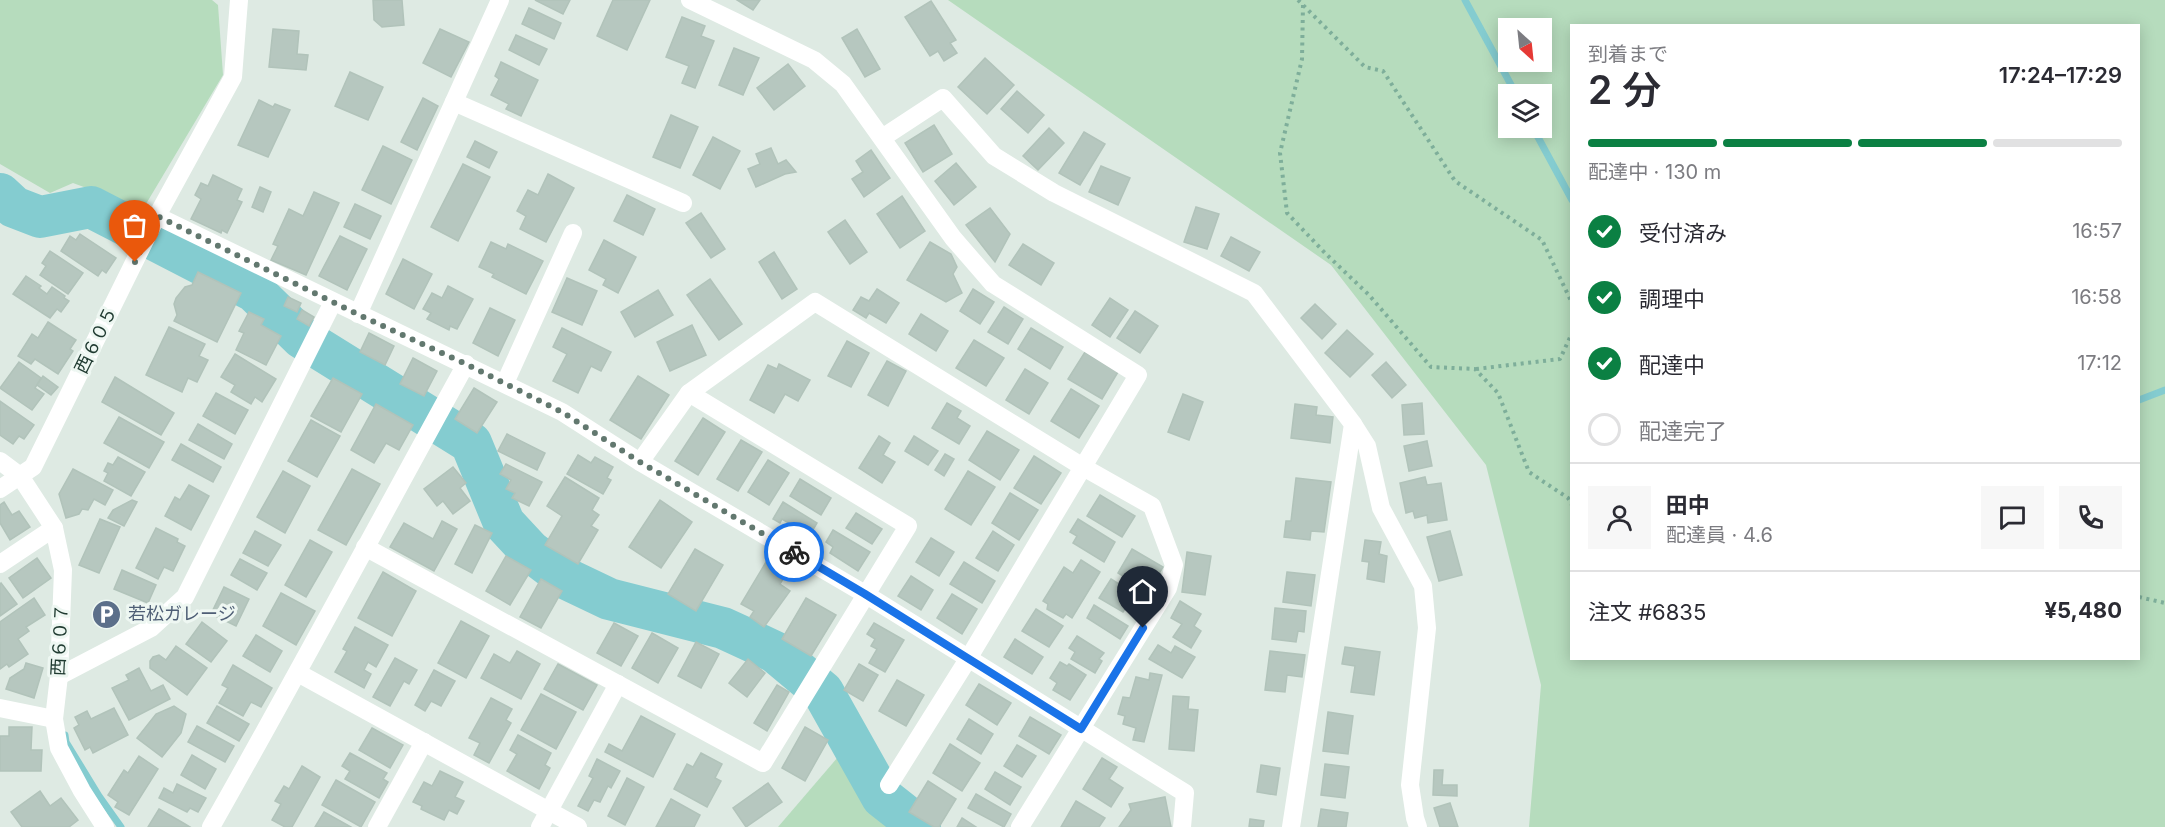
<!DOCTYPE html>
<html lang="ja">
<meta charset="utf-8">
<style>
:root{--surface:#fff;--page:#f7f7f7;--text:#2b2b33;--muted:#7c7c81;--line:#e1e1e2;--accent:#0b8043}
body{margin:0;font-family:Inter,"Noto Sans JP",sans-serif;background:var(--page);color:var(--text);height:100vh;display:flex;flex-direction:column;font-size:22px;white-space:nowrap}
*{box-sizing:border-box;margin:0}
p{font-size:20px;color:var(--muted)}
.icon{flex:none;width:33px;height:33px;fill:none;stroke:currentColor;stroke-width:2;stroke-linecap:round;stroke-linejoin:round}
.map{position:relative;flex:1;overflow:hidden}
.sheet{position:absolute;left:1570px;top:24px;width:570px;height:636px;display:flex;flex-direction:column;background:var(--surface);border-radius:0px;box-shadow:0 3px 15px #0003}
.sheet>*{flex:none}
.needle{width:39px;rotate:153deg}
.tools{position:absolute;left:1498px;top:18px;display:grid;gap:12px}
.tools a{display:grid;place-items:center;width:54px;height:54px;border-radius:0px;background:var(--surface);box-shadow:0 3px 15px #0003;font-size:30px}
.pin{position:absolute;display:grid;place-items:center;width:51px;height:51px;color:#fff;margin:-62px -26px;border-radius:50% 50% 50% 0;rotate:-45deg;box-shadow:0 0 6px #0007}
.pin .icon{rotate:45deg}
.courier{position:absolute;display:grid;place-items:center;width:60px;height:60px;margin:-30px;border:4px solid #1a73e8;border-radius:50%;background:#fff;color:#222;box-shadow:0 2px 8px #0007}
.headline em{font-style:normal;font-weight:600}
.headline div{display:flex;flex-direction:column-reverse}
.headline{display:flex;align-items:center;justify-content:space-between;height:102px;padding:0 18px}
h1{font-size:39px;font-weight:600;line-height:45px}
.bar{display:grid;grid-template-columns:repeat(4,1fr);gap:9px 6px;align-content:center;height:72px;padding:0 18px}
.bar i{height:8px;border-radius:4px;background:var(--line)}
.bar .active{background:var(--accent)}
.bar p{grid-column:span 4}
.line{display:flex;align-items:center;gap:15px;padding:0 18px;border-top:2px solid var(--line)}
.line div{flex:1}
.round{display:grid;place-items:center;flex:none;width:63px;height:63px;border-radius:0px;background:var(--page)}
ol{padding:0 18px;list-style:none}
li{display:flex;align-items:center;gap:18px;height:66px}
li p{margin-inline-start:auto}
li .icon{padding:6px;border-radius:50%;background:var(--accent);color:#fff;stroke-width:4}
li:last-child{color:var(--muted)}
li i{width:33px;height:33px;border:3px solid var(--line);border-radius:50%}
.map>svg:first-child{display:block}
.green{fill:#b6dcbd;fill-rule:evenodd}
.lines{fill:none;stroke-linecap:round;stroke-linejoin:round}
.stream{stroke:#84ccd0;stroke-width:7}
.river{stroke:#84ccd0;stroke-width:42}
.building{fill:#b6c7bf;stroke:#b1c3ba;stroke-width:1.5}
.path{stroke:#7eae9a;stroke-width:4;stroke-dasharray:3 4.5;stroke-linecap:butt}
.minor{stroke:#fff;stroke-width:18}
.done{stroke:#62786f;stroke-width:6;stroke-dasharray:0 10.8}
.route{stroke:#1a73e8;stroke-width:8}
.labels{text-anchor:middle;stroke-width:6;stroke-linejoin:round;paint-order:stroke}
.street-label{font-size:18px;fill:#1f3a30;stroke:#eef7f2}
.service-label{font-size:18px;fill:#4e5e75;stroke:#eef7f2;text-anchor:start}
</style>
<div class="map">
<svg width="2165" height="827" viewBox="0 0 2165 827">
<rect width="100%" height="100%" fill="#deeae3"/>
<g class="green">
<polygon points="0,0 212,0 218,5 223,75 143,209 73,183 50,193 0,164"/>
<path d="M948 0H2165V827H1529L1541 685 1486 465 1331 265ZM1572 26H2139V658H1572ZM1542 28V62H1509V28ZM1542 94V128H1509V94Z"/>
<polygon points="844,750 910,827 778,827"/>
</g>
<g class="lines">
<g class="stream">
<polyline points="1465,0 1516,94"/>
<polyline points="1533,128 1572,200"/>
<polyline points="2139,400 2165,390"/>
<polyline points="65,735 66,742 99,796 121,827"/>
</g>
<polyline class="river" points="0,194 14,207 40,217 91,207 254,291 302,338 471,443 504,523 530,551 567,579 609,599 723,628 775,652 823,692 882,797 920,827"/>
</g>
<g class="building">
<polygon points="373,0 402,0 404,25 382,27 374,20"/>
<polygon points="535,0 570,0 563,14"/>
<polygon points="613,0 650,0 627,50 597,36"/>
<polygon points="737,0 760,0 753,10"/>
<polygon points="931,1 956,40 950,43 957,53 944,61 938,51 930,56 905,17"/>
<polygon points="529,8 561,23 554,39 522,24"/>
<polygon points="682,17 705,26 701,36 714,41 695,88 682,83 689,66 666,57"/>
<polygon points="273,29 299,31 297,54 308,55 306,70 269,67"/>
<polygon points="440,29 469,42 451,77 423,63"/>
<polygon points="857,29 880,69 865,77 842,38"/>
<polygon points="516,35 547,49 539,65 509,50"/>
<polygon points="734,48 759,58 743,95 719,85"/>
<polygon points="985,58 1014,85 987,114 958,87"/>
<polygon points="501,62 538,80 521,116 506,109 509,104 491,95 499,79 495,76"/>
<polygon points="788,64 805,86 774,110 757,88"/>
<polygon points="350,72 383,87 368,120 335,106"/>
<polygon points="1017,91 1044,115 1028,133 1001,109"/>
<polygon points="423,98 438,106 417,150 401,142"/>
<polygon points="259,100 273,107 275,104 290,110 268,157 238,145"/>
<polygon points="671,115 698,127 680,168 653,157"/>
<polygon points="934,125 952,154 923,172 905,143"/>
<polygon points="1049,128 1064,143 1038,170 1023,156"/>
<polygon points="1084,132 1105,144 1080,185 1059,173"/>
<polygon points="713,137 740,151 720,189 693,175"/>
<polygon points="475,141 497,152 489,168 467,157"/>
<polygon points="383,146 412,160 391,204 362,190"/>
<polygon points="771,148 778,164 786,160 796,172 785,174 756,187 748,169 760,164 756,154"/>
<polygon points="871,150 890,178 864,197 852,179 863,172 856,161"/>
<polygon points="956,163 976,187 954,205 935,181"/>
<polygon points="463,164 490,177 458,241 431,227"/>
<polygon points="1101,166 1130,178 1118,205 1089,192"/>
<polygon points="548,174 574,188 546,242 520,229 526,216 517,211 528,190 538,195"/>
<polygon points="213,175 242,189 237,200 242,202 227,233 222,230 221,233 191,219 201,199 195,195 201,183 208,186"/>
<polygon points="260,187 271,192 263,212 252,207"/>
<polygon points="314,192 339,203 306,275 271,260 278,246 273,244 289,209 303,216"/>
<polygon points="627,195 655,209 643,235 614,221"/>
<polygon points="902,196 925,231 900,248 877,214"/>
<polygon points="355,204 381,216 370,239 344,227"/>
<polygon points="1196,207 1219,214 1207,249 1184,242"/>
<polygon points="990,208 1010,234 995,262 966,225"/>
<polygon points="701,213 725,249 711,258 686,223"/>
<polygon points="845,220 867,252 850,264 828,232"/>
<polygon points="80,234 116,258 106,273 102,270 98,276 61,251 70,236 76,240"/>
<polygon points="340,236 367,249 347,290 319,276"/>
<polygon points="1231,237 1260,252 1249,271 1221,256"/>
<polygon points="604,240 636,257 618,293 603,285 606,279 589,270"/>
<polygon points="491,242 506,249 508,244 543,261 526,294 492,277 494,274 479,267"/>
<polygon points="930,242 951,254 957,267 953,274 962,293 946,302 907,280"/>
<polygon points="1023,244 1054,263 1041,285 1009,265"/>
<polygon points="50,251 83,273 68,294 40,275 46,266 42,263"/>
<polygon points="774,252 797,289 782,299 759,262"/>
<polygon points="403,259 432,274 414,309 386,294"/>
<polygon points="198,272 241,293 217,342 174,321 177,315 174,304 176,298 185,287 192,285"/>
<polygon points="26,276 41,286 39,288 47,294 52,287 65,296 64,298 69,301 61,312 57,309 50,318 13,294"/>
<polygon points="567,278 597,291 582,325 552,312"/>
<polygon points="710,279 742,324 719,340 687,295"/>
<polygon points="448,286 473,299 457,329 450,326 449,330 427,319 431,313 423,309 432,293 442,298"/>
<polygon points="877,289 899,303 886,323 869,313 866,318 853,310 861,297 869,301"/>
<polygon points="973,289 994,302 980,324 960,311"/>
<polygon points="658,290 673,315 635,337 621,312"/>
<polygon points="288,297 301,303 297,312 284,306"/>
<polygon points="1110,298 1128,310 1110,337 1092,325"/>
<polygon points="1315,304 1336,324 1322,339 1301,318"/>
<polygon points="1004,307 1023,319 1008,344 988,332"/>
<polygon points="490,308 515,320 498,356 473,343"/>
<polygon points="302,310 314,317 309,326 297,319"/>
<polygon points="1135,311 1158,326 1140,353 1117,338"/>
<polygon points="249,312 264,319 261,325 281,336 266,365 236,350 244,333 239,331"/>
<polygon points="921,314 948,331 936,351 909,334"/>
<polygon points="48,322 76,340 70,349 73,351 58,374 35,359 31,364 18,356 32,334 38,338"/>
<polygon points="692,325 706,355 670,371 657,342"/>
<polygon points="169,327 205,344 199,356 208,360 197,382 188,378 182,392 146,375"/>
<polygon points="562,328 611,352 601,371 591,366 578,393 553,381 567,354 553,347"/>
<polygon points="1031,328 1063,347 1050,369 1018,349"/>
<polygon points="1347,330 1373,354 1350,377 1325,353"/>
<polygon points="369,333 394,346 385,365 360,352"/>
<polygon points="974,340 1004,358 986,386 956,368"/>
<polygon points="847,341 869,353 851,387 828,376"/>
<polygon points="1085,352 1118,372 1102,399 1068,379"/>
<polygon points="235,354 276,379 262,402 255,397 251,404 231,392 235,385 221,377"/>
<polygon points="413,358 437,371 424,396 400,384"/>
<polygon points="887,361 906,371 888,406 868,395"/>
<polygon points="19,362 41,378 35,388 44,394 32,410 0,388"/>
<polygon points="1386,362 1406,385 1392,398 1372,375"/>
<polygon points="779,364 810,380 798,401 785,394 774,413 750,400 768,365 777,369"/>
<polygon points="1025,369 1048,383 1029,414 1006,400"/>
<polygon points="43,376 58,387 51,395 37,385"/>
<polygon points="638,376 669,395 641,439 610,420"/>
<polygon points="115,377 174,413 161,435 102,402"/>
<polygon points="333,378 362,394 341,432 311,416"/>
<polygon points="474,388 497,402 477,433 455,419"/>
<polygon points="1071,389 1099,406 1079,438 1051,421"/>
<polygon points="216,393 248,410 235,434 203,416"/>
<polygon points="1183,394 1203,402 1189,440 1168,432"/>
<polygon points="0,401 34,425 24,439 19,436 13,444 0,435"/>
<polygon points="947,403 961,411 957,418 970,426 959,444 932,428"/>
<polygon points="1422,403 1424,434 1404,435 1402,405"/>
<polygon points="376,404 413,425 399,450 386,443 374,463 351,450"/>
<polygon points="1295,404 1317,407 1316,415 1333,417 1330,443 1291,438"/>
<polygon points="119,417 164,442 149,468 104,443"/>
<polygon points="703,418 725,432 698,475 675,461"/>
<polygon points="311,420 340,436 317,477 288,461"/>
<polygon points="198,424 232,444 224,459 189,440"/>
<polygon points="987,431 1019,450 1000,480 969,460"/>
<polygon points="507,434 545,453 537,470 498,451"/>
<polygon points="879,436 890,443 883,455 895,462 882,483 859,468"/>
<polygon points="914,436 938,451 928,465 905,451"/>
<polygon points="741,440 762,452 738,491 717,479"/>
<polygon points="1427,441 1432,466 1409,471 1404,446"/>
<polygon points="181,444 221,467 213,482 172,460"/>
<polygon points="945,454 954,459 944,476 935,470"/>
<polygon points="578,455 591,463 595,457 613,467 607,478 611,480 603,494 567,474"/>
<polygon points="1034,456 1061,473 1041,504 1014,488"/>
<polygon points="118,457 145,472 131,496 104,481 108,473 104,471 108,463 113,465"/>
<polygon points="768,460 789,473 769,505 748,492"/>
<polygon points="506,464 542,482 529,506 512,498 515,493 506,489 511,480 500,474"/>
<polygon points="453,467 466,483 460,488 470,501 453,514 443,501 437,506 424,489"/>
<polygon points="73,469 113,490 105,505 94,499 88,510 82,509 79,514 66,518 59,494"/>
<polygon points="352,469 380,484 346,545 318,530"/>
<polygon points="283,471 310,486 285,533 257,517"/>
<polygon points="968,471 995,487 971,525 945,509"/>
<polygon points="565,477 599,498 592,510 599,515 591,526 598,530 578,564 545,545 562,516 547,506"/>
<polygon points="1425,477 1427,485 1441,483 1447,520 1428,523 1427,515 1415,518 1413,511 1406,513 1400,483"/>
<polygon points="1296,478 1331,482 1324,532 1311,531 1310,540 1284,537 1286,521 1291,521"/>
<polygon points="800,479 831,498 821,515 790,496"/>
<polygon points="189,485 209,496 191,530 165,516 175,497 180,500"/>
<polygon points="1010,493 1038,510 1019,540 992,523"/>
<polygon points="1100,495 1135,516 1122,537 1087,516"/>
<polygon points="132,500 137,502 124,526 108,518 113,510"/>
<polygon points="660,500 692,522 661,568 629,547"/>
<polygon points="4,502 12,515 19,511 30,527 10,540 0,523 0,505"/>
<polygon points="783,502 817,523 807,540 794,532 797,528 782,519 780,523 773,519"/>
<polygon points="856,513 882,529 872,544 846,528"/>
<polygon points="100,519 120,527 99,573 79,565"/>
<polygon points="1078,519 1115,542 1104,562 1073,543 1077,536 1070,532"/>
<polygon points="442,521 457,529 434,571 390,547 404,523 433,539"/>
<polygon points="475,525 492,533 472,573 455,564"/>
<polygon points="156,528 178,539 177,542 185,546 173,571 164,567 158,579 136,568"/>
<polygon points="833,530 870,552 858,571 830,553 833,547 826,542"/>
<polygon points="255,531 281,545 268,566 243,553"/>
<polygon points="993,531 1014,545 998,571 976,558"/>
<polygon points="1450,531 1462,575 1439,581 1427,537"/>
<polygon points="931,538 954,552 939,576 916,562"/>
<polygon points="310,540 332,552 306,597 285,585"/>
<polygon points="1365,540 1381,542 1379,554 1387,556 1384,582 1367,579 1369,562 1362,561"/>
<polygon points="695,549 723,565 696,611 668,594"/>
<polygon points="1132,549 1163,567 1148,592 1118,573"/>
<polygon points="1187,552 1211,556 1205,595 1182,592"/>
<polygon points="506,556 531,570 510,605 486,591"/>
<polygon points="37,558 51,578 23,598 9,578"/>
<polygon points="240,559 267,573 257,590 231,575"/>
<polygon points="1081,560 1100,572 1072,618 1066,614 1063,618 1047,609 1048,604 1043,601 1064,567 1073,573"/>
<polygon points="766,562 786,574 780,584 790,591 764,627 750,617 754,611 741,604"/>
<polygon points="964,562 995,581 982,603 950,584"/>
<polygon points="122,570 156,585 148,603 114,589"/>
<polygon points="383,572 416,591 392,636 358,618"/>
<polygon points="1287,572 1315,575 1311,606 1283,602"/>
<polygon points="911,576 933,590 921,610 898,596"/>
<polygon points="541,579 562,591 541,628 520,617"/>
<polygon points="1111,579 1135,594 1123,612 1099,598"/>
<polygon points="1,583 17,604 0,616 0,584"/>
<polygon points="224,587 249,599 236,626 211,614"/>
<polygon points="281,593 315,611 296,645 263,626"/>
<polygon points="952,594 977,609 962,634 937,618"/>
<polygon points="34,598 45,615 26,627 29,631 18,639 28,654 9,667 7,664 0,669 0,622"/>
<polygon points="806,598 836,615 811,656 782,639"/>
<polygon points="1180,601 1201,614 1194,626 1201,631 1191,648 1173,637 1182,624 1171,618"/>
<polygon points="1094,605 1128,626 1120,639 1087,618"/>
<polygon points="1275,608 1306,611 1304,632 1298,631 1296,642 1272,639"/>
<polygon points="1036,609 1063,626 1049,647 1022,631"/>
<polygon points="461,621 489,636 466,678 438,663"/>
<polygon points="202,622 227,641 211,662 186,644"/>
<polygon points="614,623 638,636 621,666 597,653"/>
<polygon points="874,623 904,640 885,672 869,663 877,649 871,646 875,639 867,634"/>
<polygon points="355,627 388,645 376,667 368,662 364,670 371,674 364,688 335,672 347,651 343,649"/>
<polygon points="652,633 678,648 658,683 632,668"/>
<polygon points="256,635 282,651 270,672 243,656"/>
<polygon points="1077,636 1104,653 1099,659 1102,661 1095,673 1071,659 1075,652 1069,648"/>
<polygon points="1015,639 1043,657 1032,674 1004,657"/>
<polygon points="696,642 719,654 701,688 678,676"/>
<polygon points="1158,645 1171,653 1175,646 1195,657 1182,678 1149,659"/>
<polygon points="176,646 207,668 187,695 150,668 150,661 153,657 159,655 166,660"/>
<polygon points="1345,647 1380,652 1374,695 1351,692 1355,666 1342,664"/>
<polygon points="517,651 540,664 521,699 481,678 494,654 510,663"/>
<polygon points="1270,651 1305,655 1302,677 1287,675 1285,692 1265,690"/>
<polygon points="395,658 417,670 409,684 404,681 390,706 373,697"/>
<polygon points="748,659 765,673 747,697 729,683"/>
<polygon points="1060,662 1067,666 1069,664 1086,675 1070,700 1053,690 1057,683 1050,678"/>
<polygon points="26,663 43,668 34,698 6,689 10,678 24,669"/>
<polygon points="558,664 597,685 583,710 544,689"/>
<polygon points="859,664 878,675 863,701 844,690"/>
<polygon points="233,665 272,688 261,707 251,702 243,716 219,703 228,688 222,685"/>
<polygon points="139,668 151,691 163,685 170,699 129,720 112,688 129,680 126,675"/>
<polygon points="434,670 455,681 441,706 431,701 425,711 415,705"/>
<polygon points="1150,673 1162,675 1144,742 1133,740 1136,728 1123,724 1125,716 1118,714 1123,697 1130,698 1136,677 1149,680"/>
<polygon points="897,680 924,695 906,726 879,711"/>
<polygon points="979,684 1011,703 997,725 966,705"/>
<polygon points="777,685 789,692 767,731 754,723"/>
<polygon points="541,694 576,712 556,749 521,730"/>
<polygon points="1173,696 1189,697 1188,709 1198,710 1194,751 1169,749"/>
<polygon points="491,698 512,709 506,720 511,723 489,763 474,755 480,743 469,738"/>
<polygon points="174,706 186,714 181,733 162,757 137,738 156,714"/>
<polygon points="217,706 249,724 239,741 207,723"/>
<polygon points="114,708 128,735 93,753 90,747 85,750 74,728 79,725 75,717 87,711 91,719"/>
<polygon points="1328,712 1353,716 1348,754 1323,751"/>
<polygon points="641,716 675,734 653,777 605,752 609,744 622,751"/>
<polygon points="1030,717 1061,735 1049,754 1019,736"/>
<polygon points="969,719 993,734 981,754 957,739"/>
<polygon points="197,726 234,746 225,762 188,742"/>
<polygon points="9,727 32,727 31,750 42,750 41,771 0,771 0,736 9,736"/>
<polygon points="805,727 828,740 805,781 782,768"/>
<polygon points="372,728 403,745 390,768 359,750"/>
<polygon points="518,735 551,753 545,765 550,768 539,789 507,771 517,754 510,750"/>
<polygon points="950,744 980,763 962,791 933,773"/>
<polygon points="1017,745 1036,756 1022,777 1004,766"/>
<polygon points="350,753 387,773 383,779 388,782 379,798 345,779 350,771 342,766"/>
<polygon points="701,753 722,764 715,778 721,781 707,807 674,789 687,764 693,767"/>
<polygon points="192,755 216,769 205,789 181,775"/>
<polygon points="139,756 158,769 129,815 115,807 118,802 108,795 124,770 128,773"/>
<polygon points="1102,758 1117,767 1109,779 1123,788 1111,807 1083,789"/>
<polygon points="597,759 620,771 611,788 608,786 600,802 594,800 588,811 578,806 593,778 589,776"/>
<polygon points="1325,764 1349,767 1345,798 1321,795"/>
<polygon points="1261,765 1280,768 1276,795 1257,792"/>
<polygon points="302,766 320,777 292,827 285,827 272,820 281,804 275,801 284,786 289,789"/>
<polygon points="1434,770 1443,770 1442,785 1457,785 1457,796 1433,795"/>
<polygon points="440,771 463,782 455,797 464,801 457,814 449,810 444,820 421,809 422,806 413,802 424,782 432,786"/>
<polygon points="995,772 1021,787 1010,805 985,789"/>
<polygon points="627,778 644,787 625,825 608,816"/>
<polygon points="336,780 375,802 361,827 322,805"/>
<polygon points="928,781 956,799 939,827 934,827 909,812"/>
<polygon points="768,783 782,802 746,827 733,808"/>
<polygon points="177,784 206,798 198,812 190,808 187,812 159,798 164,788 173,793"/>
<polygon points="40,791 50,806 61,798 78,820 69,827 22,827 11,812"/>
<polygon points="976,794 1011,814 1004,827 968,808"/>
<polygon points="1165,797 1171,827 1119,827 1131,810 1129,804"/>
<polygon points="671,799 700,815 694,827 656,827"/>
<polygon points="1076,801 1105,818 1099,827 1061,827"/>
<polygon points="1450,803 1458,827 1440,827 1434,808"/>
<polygon points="159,809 185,824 190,827 148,827"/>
<polygon points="1321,809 1348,813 1346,827 1318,827"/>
<polygon points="324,812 351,827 315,827"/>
<polygon points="962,818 976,827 957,827"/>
<polygon points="1250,819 1264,821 1263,827 1249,827"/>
</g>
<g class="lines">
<g class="path">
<polyline points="1298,0 1365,67 1383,71 1455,181 1542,240 1572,303"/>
<polyline points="1303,5 1302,59 1280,153 1287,213 1325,253 1369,295 1431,367 1475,369 1498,393 1529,472 1568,498 1572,505"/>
<polyline points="1476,369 1560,359 1572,333"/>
<polyline points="2139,597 2165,603"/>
</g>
<g class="minor">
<polyline points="690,0 814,60 843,84 953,238 993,284 1138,375 968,659 889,785"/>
<polyline points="454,102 683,203"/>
<polyline points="882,138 943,98 994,156 1054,193 1254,293 1353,424 1291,827"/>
<polyline points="157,216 562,412 640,462 865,594 1185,793 1182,827"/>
<polyline points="358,314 500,0"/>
<polyline points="505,383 573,233"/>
<polyline points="1353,424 1367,446 1381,508 1423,586 1427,628 1410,785 1415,818 1418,827"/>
<polyline points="0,461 20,476 54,528 63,570 59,676 54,719 59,748 82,791 105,827"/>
<polyline points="640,462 689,393 815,302 1083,467 1152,506 1174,565 1168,588 1020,827"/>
<polyline points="0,489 33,467 157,216 233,77 239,0"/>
<polyline points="365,547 763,763 908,526 689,393"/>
<polyline points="0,564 54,528"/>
<polyline points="298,673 578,827"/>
<polyline points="59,676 151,628 185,597 333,302"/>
<polyline points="0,708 54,719"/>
<path d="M211 827C298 674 381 518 466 364"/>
<polyline points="377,827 424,742"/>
<polyline points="540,827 618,684"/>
</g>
</g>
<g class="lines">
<polyline class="done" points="135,262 157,216 357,314 466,364 562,412 640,462 794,552"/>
<polyline class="route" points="794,552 865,594 1081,729 1143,628"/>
</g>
<defs>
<symbol id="parking-disc" viewBox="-11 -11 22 22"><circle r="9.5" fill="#5c6f8a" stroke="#eef7f2"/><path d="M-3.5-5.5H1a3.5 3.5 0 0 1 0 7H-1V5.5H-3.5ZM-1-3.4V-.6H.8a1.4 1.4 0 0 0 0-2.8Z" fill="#fff"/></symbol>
</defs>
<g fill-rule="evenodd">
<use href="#parking-disc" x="90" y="598" width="33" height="33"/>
</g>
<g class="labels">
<g class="street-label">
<text transform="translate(96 340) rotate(-64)" y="6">西６０５</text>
<text transform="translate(60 640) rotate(-87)" y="6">西６０７</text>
</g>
<g class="service-label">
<text x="128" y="620">若松ガレージ</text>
</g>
</g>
</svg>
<div class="tools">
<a><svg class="needle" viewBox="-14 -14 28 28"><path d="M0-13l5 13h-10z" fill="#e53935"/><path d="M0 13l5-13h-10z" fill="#7c7c81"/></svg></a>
<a><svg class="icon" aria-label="layers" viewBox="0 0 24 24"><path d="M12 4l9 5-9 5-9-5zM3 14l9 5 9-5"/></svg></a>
</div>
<div class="pin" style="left:135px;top:262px;background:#ea580c"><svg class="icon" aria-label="bag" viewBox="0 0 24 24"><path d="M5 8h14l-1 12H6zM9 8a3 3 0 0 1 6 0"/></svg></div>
<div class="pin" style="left:1143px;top:628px;background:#1f2937"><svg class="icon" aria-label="home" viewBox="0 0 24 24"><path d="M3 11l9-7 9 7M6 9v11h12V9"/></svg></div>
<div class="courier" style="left:794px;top:552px"><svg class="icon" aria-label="bike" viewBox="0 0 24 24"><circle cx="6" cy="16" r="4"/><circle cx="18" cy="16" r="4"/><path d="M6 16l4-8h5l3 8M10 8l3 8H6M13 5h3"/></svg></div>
<section class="sheet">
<div class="headline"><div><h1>2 分</h1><p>到着まで</p></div><em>17:24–17:29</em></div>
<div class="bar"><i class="active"></i><i class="active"></i><i class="active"></i><i></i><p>配達中 · 130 m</p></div>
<ol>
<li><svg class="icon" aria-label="check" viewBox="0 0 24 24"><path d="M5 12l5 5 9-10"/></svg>受付済み<p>16:57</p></li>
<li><svg class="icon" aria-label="check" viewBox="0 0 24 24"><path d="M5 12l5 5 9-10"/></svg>調理中<p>16:58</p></li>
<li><svg class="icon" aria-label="check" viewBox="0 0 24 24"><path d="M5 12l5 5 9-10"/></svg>配達中<p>17:12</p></li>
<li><i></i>配達完了</li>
</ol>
<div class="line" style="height:108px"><a class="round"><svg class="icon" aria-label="person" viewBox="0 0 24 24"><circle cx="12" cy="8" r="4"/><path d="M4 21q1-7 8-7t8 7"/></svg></a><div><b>田中</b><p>配達員 · 4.6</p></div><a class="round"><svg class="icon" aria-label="chat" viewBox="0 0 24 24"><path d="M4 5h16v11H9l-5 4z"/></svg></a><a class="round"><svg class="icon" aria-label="phone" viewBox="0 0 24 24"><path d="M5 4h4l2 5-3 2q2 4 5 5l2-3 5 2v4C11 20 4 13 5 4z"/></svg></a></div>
<div class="line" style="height:78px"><div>注文 #6835</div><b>¥5,480</b></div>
</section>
</div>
